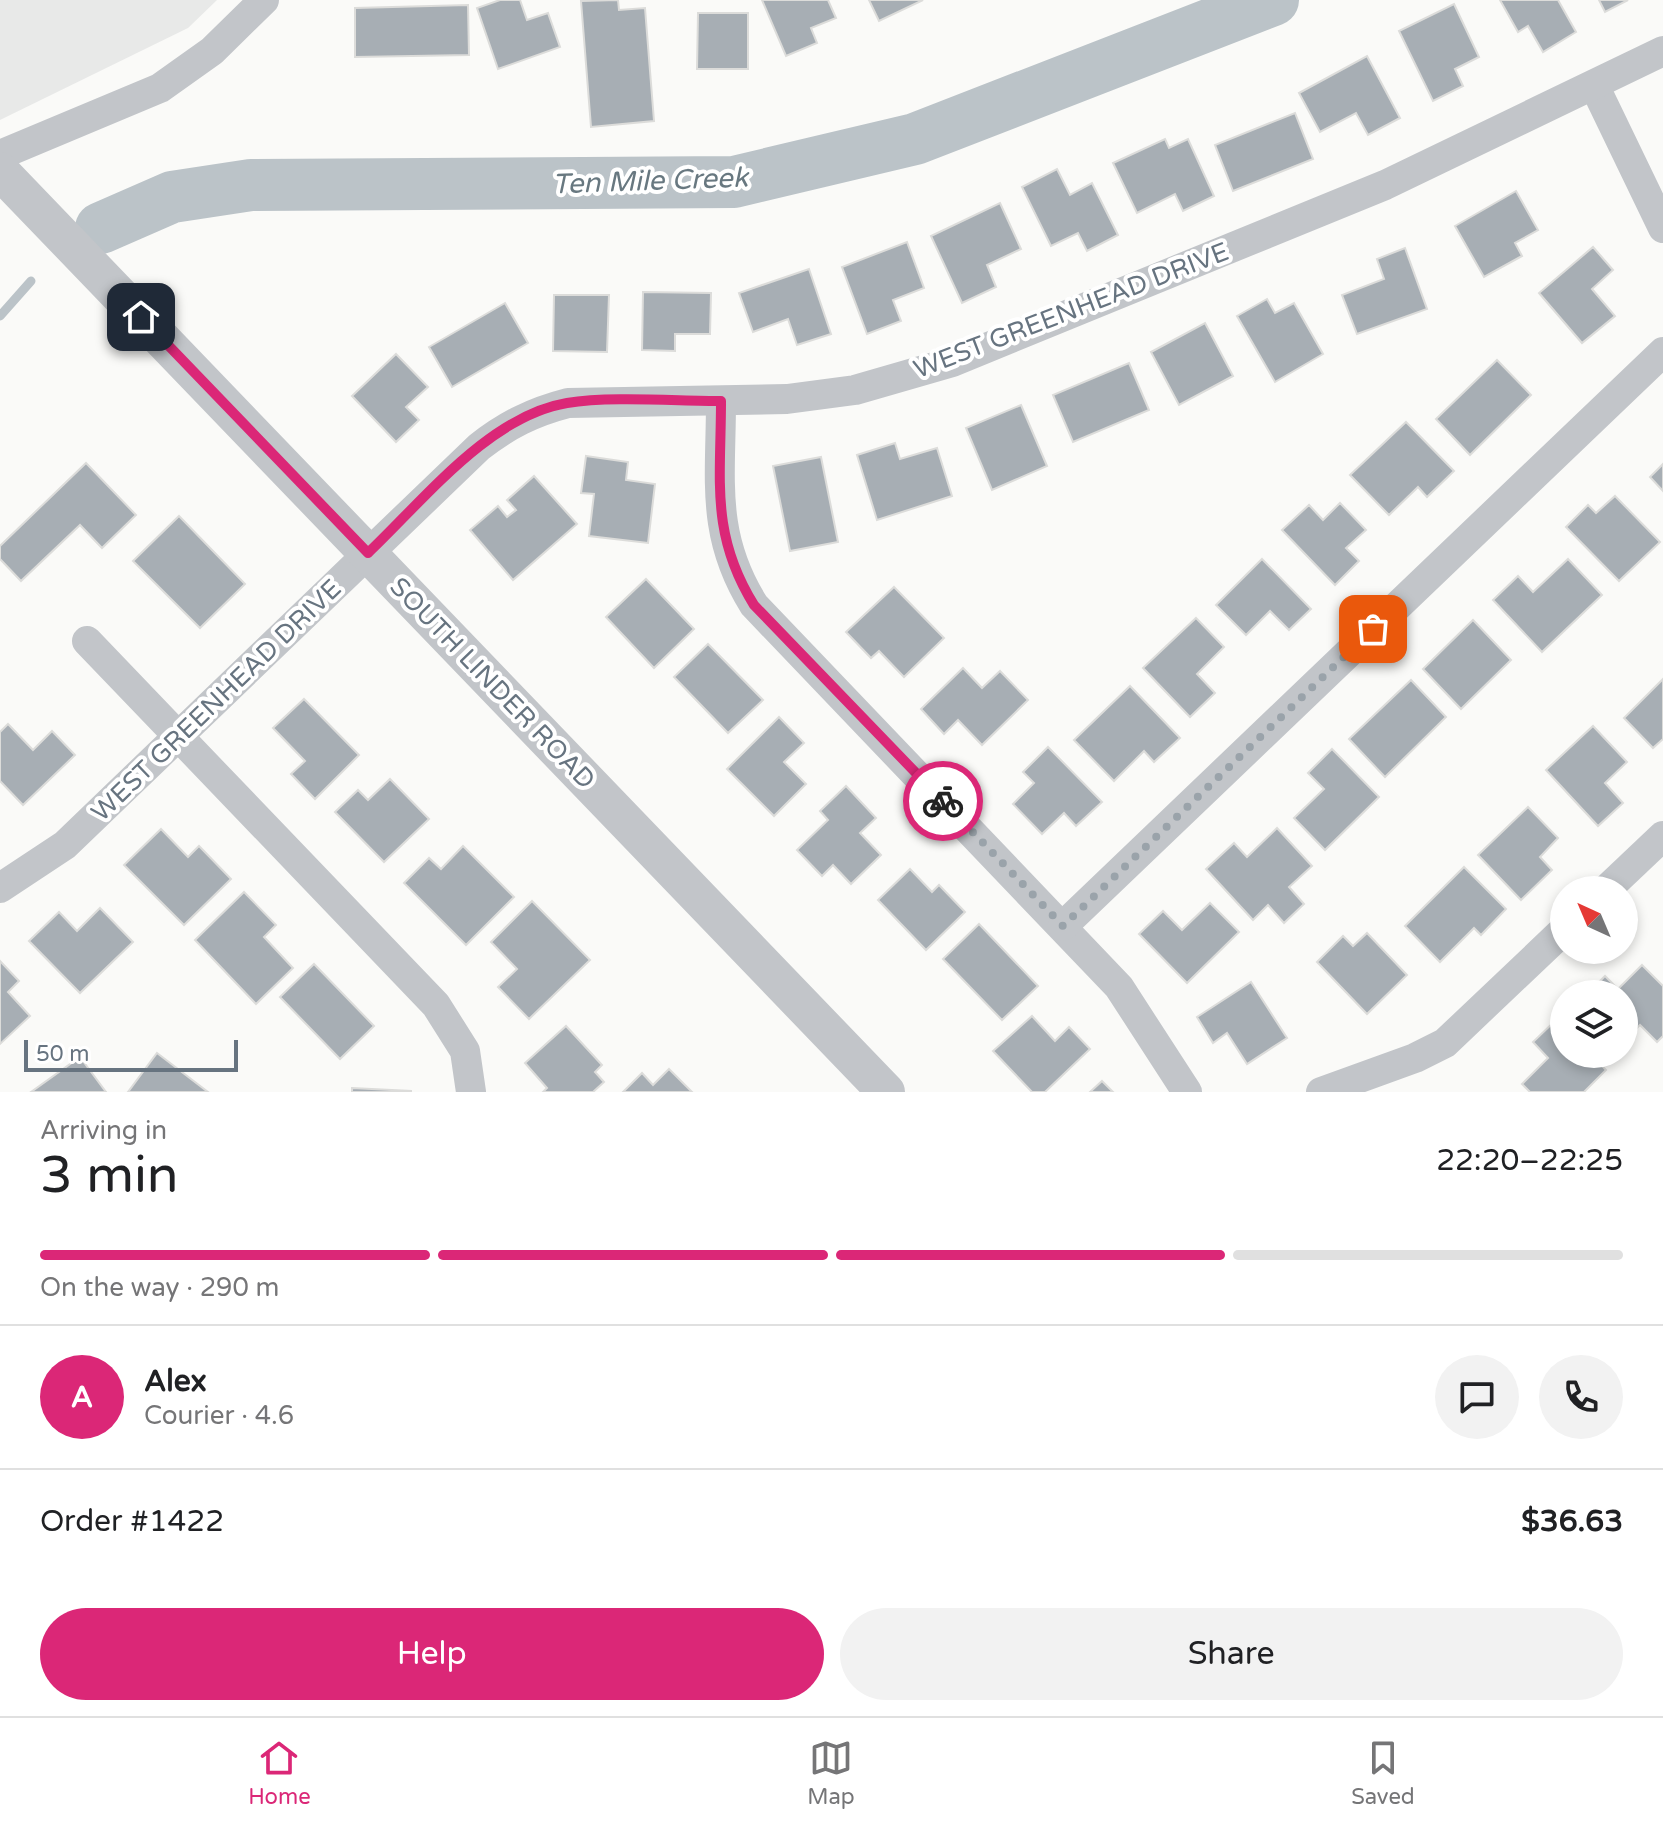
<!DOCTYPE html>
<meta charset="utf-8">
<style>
:root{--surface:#fff;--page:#f2f2f2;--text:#202124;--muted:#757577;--line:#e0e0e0;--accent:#db2777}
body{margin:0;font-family:"Varela Round",sans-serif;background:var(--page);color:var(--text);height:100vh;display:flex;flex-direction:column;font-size:30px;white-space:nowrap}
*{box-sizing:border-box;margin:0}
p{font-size:26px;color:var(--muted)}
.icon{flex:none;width:44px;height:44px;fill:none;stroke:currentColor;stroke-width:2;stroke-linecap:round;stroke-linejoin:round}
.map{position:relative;height:1092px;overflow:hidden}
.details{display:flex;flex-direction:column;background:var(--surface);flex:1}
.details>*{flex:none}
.needle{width:52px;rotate:316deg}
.controls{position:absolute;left:1550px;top:876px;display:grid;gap:16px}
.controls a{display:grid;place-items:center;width:88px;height:88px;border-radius:50%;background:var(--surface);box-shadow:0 4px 12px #0003;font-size:40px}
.scale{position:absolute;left:24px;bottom:20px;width:214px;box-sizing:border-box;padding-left:8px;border:4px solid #677480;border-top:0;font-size:22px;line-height:28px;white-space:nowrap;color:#677480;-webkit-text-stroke:6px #fff;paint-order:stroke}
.pin{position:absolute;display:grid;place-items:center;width:68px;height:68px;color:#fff;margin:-34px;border-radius:16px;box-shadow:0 4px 12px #0006}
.courier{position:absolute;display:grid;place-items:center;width:80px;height:80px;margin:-40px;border:6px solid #db2777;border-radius:50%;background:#fff;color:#222;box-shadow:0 2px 10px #0007}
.head em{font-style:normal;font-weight:600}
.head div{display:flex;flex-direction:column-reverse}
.head{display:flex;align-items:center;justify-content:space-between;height:136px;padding:0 40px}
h1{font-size:52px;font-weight:600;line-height:60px}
.bar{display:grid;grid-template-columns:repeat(4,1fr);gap:12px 8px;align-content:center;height:96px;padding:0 40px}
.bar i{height:10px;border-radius:6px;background:var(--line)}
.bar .selected{background:var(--accent)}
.bar p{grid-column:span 4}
.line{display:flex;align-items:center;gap:20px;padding:0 40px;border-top:2px solid var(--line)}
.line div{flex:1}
.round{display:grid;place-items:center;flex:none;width:84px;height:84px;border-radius:42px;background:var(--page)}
.action{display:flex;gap:16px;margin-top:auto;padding:16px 40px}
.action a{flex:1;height:92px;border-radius:48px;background:var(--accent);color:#fff;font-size:32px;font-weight:600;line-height:92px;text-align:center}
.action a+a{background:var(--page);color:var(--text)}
.tabs{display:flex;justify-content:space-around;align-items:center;height:112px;border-top:2px solid var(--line);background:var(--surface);font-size:22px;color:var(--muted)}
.tabs a{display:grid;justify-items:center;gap:4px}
.tabs .selected{color:var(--accent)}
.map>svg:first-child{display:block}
.built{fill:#e8e9e8}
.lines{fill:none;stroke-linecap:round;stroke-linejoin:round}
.stream{stroke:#bbc3c8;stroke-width:9}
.river{stroke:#bbc3c8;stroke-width:52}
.building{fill:#a7aeb4;stroke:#dcdcda;stroke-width:2}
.minor{stroke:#c2c5c9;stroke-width:30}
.tertiary{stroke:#c2c5c9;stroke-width:38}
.done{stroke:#9aa3aa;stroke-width:8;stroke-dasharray:0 14.4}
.route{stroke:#db2777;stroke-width:10}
.labels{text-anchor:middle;stroke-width:8;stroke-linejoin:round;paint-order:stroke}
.street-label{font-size:26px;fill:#677480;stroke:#fff}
.water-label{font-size:28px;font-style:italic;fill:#687880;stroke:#fff}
</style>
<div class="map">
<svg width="1663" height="1092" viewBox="0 0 1663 1092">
<rect width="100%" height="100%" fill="#fafaf8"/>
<polygon class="built" points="0,0 217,0 188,28 0,120"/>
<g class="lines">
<polyline class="stream" points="0,316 31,281"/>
<polyline class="river" points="101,228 172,197 251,185 734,182 915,139 1273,0"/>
</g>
<g class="building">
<polygon points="500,0 520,0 527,20 548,13 560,47 498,69 477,8"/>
<polygon points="618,0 619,10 645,8 654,121 591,127 581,1"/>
<polygon points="762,0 828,0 836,18 811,28 817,43 786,56"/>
<polygon points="869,0 923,0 879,21"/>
<polygon points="1500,0 1558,0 1576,32 1543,52 1528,26 1518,32"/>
<polygon points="1599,0 1628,0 1605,12"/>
<polygon points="1454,4 1479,57 1455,69 1463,86 1433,101 1399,31"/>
<polygon points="468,5 469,55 355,57 355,8"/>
<polygon points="698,13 748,13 748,69 697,69"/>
<polygon points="1367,56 1400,118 1368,135 1356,113 1320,132 1299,93"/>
<polygon points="1295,113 1313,159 1233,191 1215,145"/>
<polygon points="1165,139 1169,148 1188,139 1214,196 1183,211 1175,194 1137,213 1113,163"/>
<polygon points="1057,169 1070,195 1092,183 1118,235 1087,251 1078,233 1051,246 1022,187"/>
<polygon points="1516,191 1538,230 1515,243 1522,256 1484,277 1455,226"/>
<polygon points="1000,203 1021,249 987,265 996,287 962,303 931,236"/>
<polygon points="907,242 924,288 893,300 901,321 867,334 842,267"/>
<polygon points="1593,247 1613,270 1592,289 1615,316 1582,343 1539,293"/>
<polygon points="1405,248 1427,309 1357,334 1342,295 1384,279 1377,259"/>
<polygon points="809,269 831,334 797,345 788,319 753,332 739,293"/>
<polygon points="643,292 711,293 710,334 675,334 675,351 642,350"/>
<polygon points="554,295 609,295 607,352 553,351"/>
<polygon points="1267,299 1275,313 1294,303 1323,354 1275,382 1237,316"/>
<polygon points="505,303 528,343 452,387 429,347"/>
<polygon points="1205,323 1233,376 1179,405 1151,352"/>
<polygon points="396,354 428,387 406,407 419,420 396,442 352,396"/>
<polygon points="1497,360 1531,395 1470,455 1436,419"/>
<polygon points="1129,363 1149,410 1073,442 1053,395"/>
<polygon points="1021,405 1047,466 992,490 966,428"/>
<polygon points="1406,422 1454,471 1427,497 1418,487 1389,515 1350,475"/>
<polygon points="895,443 900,459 937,448 952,496 877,520 857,455"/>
<polygon points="586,456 628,462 626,480 655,484 648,543 589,536 594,494 581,493"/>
<polygon points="821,457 838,542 790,551 773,466"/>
<polygon points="86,463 136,515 102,548 80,525 21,581 0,559 0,546"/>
<polygon points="1663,464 1663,491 1650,477"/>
<polygon points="534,476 577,524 513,580 470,530 498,506 507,517 516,510 507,500"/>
<polygon points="1615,496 1660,542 1619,581 1566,527 1588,505 1596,513"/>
<polygon points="1340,503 1366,530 1346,548 1359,561 1335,585 1282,530 1309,505 1323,520"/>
<polygon points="179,516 245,584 200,628 133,561"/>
<polygon points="1262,559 1311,609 1289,630 1270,611 1246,635 1216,605"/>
<polygon points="1568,559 1602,595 1542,652 1493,600 1518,576 1533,592"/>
<polygon points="646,579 694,629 654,668 606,617"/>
<polygon points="894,587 944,638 904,677 879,651 871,658 846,632"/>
<polygon points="1196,618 1224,647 1197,674 1215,693 1190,717 1143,668"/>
<polygon points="1473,620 1511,660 1461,709 1423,669"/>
<polygon points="708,644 763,700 728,733 674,677"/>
<polygon points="963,668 982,688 1000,671 1028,700 982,745 958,720 944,734 921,709"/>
<polygon points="1663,679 1663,739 1653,748 1624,718"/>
<polygon points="1411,680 1446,717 1385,777 1349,739"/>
<polygon points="1130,686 1180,738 1154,762 1144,751 1114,781 1074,740"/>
<polygon points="304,699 359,755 315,799 291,774 305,761 273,728"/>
<polygon points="779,717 804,743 784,762 806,784 774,816 727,769"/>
<polygon points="8,724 33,750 52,731 75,755 23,805 0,781 0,732"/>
<polygon points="1593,726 1627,762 1605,783 1623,803 1598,826 1546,770"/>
<polygon points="1048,747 1102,802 1076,826 1064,813 1042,834 1013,804 1034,783 1023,772"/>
<polygon points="1332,749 1379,797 1325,850 1294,818 1324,789 1308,773"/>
<polygon points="390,779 429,819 384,862 335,812 358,790 368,800"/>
<polygon points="846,786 876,818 860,833 881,855 851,884 833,865 822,876 797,850 828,820 820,811"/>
<polygon points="1528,807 1558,838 1540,857 1552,870 1521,900 1478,855"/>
<polygon points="1277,828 1312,866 1289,887 1304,904 1284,923 1268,905 1253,920 1206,869 1234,843 1247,857"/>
<polygon points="161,829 188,857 199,846 231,879 184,925 124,865"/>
<polygon points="463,846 514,897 466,945 404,883 429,858 441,869"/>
<polygon points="1464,867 1506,909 1481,935 1474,928 1440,962 1405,926"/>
<polygon points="910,869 932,892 939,885 965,912 926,950 878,900"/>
<polygon points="244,892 276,925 264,937 293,968 256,1004 195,940"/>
<polygon points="532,901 590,960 529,1019 498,987 517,969 491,942"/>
<polygon points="1210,903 1239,932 1187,983 1139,934 1163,911 1182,930"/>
<polygon points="100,908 133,942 80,993 29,941 59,912 77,931"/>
<polygon points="979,924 1038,986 1002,1020 943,959"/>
<polygon points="1367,933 1407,975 1367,1014 1317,962 1343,936 1353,946"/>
<polygon points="0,961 19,981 8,992 30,1016 0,1044"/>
<polygon points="314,964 374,1026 340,1059 280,997"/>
<polygon points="1642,965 1663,986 1663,1036 1657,1042 1640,1025 1624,1040 1624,994 1587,994 1605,976 1618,989"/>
<polygon points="1251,982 1287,1038 1247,1064 1227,1033 1213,1043 1197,1017"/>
<polygon points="1032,1016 1055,1041 1069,1027 1090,1049 1045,1092 1032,1092 993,1051"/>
<polygon points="1557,1019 1564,1026 1564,1054 1591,1054 1606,1070 1584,1092 1530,1092 1522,1084 1548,1058 1533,1042"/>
<polygon points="566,1026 602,1065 595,1072 604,1082 593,1092 543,1092 547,1088 525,1063"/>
<polygon points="157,1053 208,1092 128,1092"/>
<polygon points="80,1057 106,1092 31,1092"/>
<polygon points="669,1069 692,1092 623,1092 642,1073 653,1085"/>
<polygon points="1102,1081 1113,1092 1090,1092"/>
<polygon points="352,1088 411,1091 411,1092 352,1092"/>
</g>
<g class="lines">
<g class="minor">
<polyline points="1594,85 1663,228"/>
<polyline points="0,155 160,88 212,51 264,0"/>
<path d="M721 401C721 479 710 535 754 605L1119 987 1187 1092"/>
<polyline points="87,641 436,1005 465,1051 471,1092"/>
<path d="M0 888 65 845 479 447C507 425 533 412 568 403L787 399 855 390 952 362 1385 185 1663 51"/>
<polyline points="1606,890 1663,836"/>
<polyline points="1063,926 1663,352"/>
<polyline points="1321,1092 1415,1058 1445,1043 1564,930"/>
</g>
<polyline class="tertiary" points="0,171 886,1092"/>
</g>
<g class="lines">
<polyline class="done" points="943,801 1063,926 1373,629"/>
<path class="route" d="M141 317 368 553C424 500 489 416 567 403 610 396 676 401 721 401 721 480 710 534 754 605L943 801"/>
</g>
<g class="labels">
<g class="street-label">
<text transform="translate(1071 310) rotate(-21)" y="9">WEST GREENHEAD DRIVE</text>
<text transform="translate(493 683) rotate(46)" y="9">SOUTH LINDER ROAD</text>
<text transform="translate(216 700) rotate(-44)" y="9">WEST GREENHEAD DRIVE</text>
</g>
<g class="water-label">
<text transform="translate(650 180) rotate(-2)" y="10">Ten Mile Creek</text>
</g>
</g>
</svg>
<div class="controls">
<a><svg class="needle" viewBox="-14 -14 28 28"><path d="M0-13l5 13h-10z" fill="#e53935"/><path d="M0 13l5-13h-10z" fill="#757577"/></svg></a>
<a><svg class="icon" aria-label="layers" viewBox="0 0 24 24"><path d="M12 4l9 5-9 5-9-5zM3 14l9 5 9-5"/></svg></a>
</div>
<div class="scale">50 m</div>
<div class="pin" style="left:1373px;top:629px;background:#ea580c"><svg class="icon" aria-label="bag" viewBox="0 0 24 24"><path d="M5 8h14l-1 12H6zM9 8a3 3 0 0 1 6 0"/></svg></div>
<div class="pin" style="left:141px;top:317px;background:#1f2937"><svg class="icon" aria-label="home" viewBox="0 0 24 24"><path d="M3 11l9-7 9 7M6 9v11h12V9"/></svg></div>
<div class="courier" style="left:943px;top:801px"><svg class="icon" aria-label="bike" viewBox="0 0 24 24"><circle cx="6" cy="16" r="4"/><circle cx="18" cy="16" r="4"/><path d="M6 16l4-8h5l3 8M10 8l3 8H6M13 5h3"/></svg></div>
</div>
<section class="details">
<div class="head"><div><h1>3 min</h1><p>Arriving in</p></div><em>22:20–22:25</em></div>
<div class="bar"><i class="selected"></i><i class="selected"></i><i class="selected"></i><i></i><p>On the way · 290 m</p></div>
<div class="line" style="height:144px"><b class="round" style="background:var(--accent);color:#fff">A</b><div><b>Alex</b><p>Courier · 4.6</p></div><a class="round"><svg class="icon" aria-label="chat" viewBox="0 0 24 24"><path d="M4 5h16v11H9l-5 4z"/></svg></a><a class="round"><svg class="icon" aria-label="phone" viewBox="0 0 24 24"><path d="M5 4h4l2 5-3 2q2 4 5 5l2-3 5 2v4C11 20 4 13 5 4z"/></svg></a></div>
<div class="line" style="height:104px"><div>Order #1422</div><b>$36.63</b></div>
<div class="action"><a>Help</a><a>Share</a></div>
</section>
<nav class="tabs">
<a class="selected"><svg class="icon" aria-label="home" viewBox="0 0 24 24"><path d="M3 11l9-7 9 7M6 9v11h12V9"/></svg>Home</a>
<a><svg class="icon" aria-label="map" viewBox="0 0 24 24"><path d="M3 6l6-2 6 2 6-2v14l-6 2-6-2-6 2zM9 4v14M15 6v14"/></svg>Map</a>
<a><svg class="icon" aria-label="saved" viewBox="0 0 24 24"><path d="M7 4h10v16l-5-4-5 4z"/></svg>Saved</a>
</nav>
